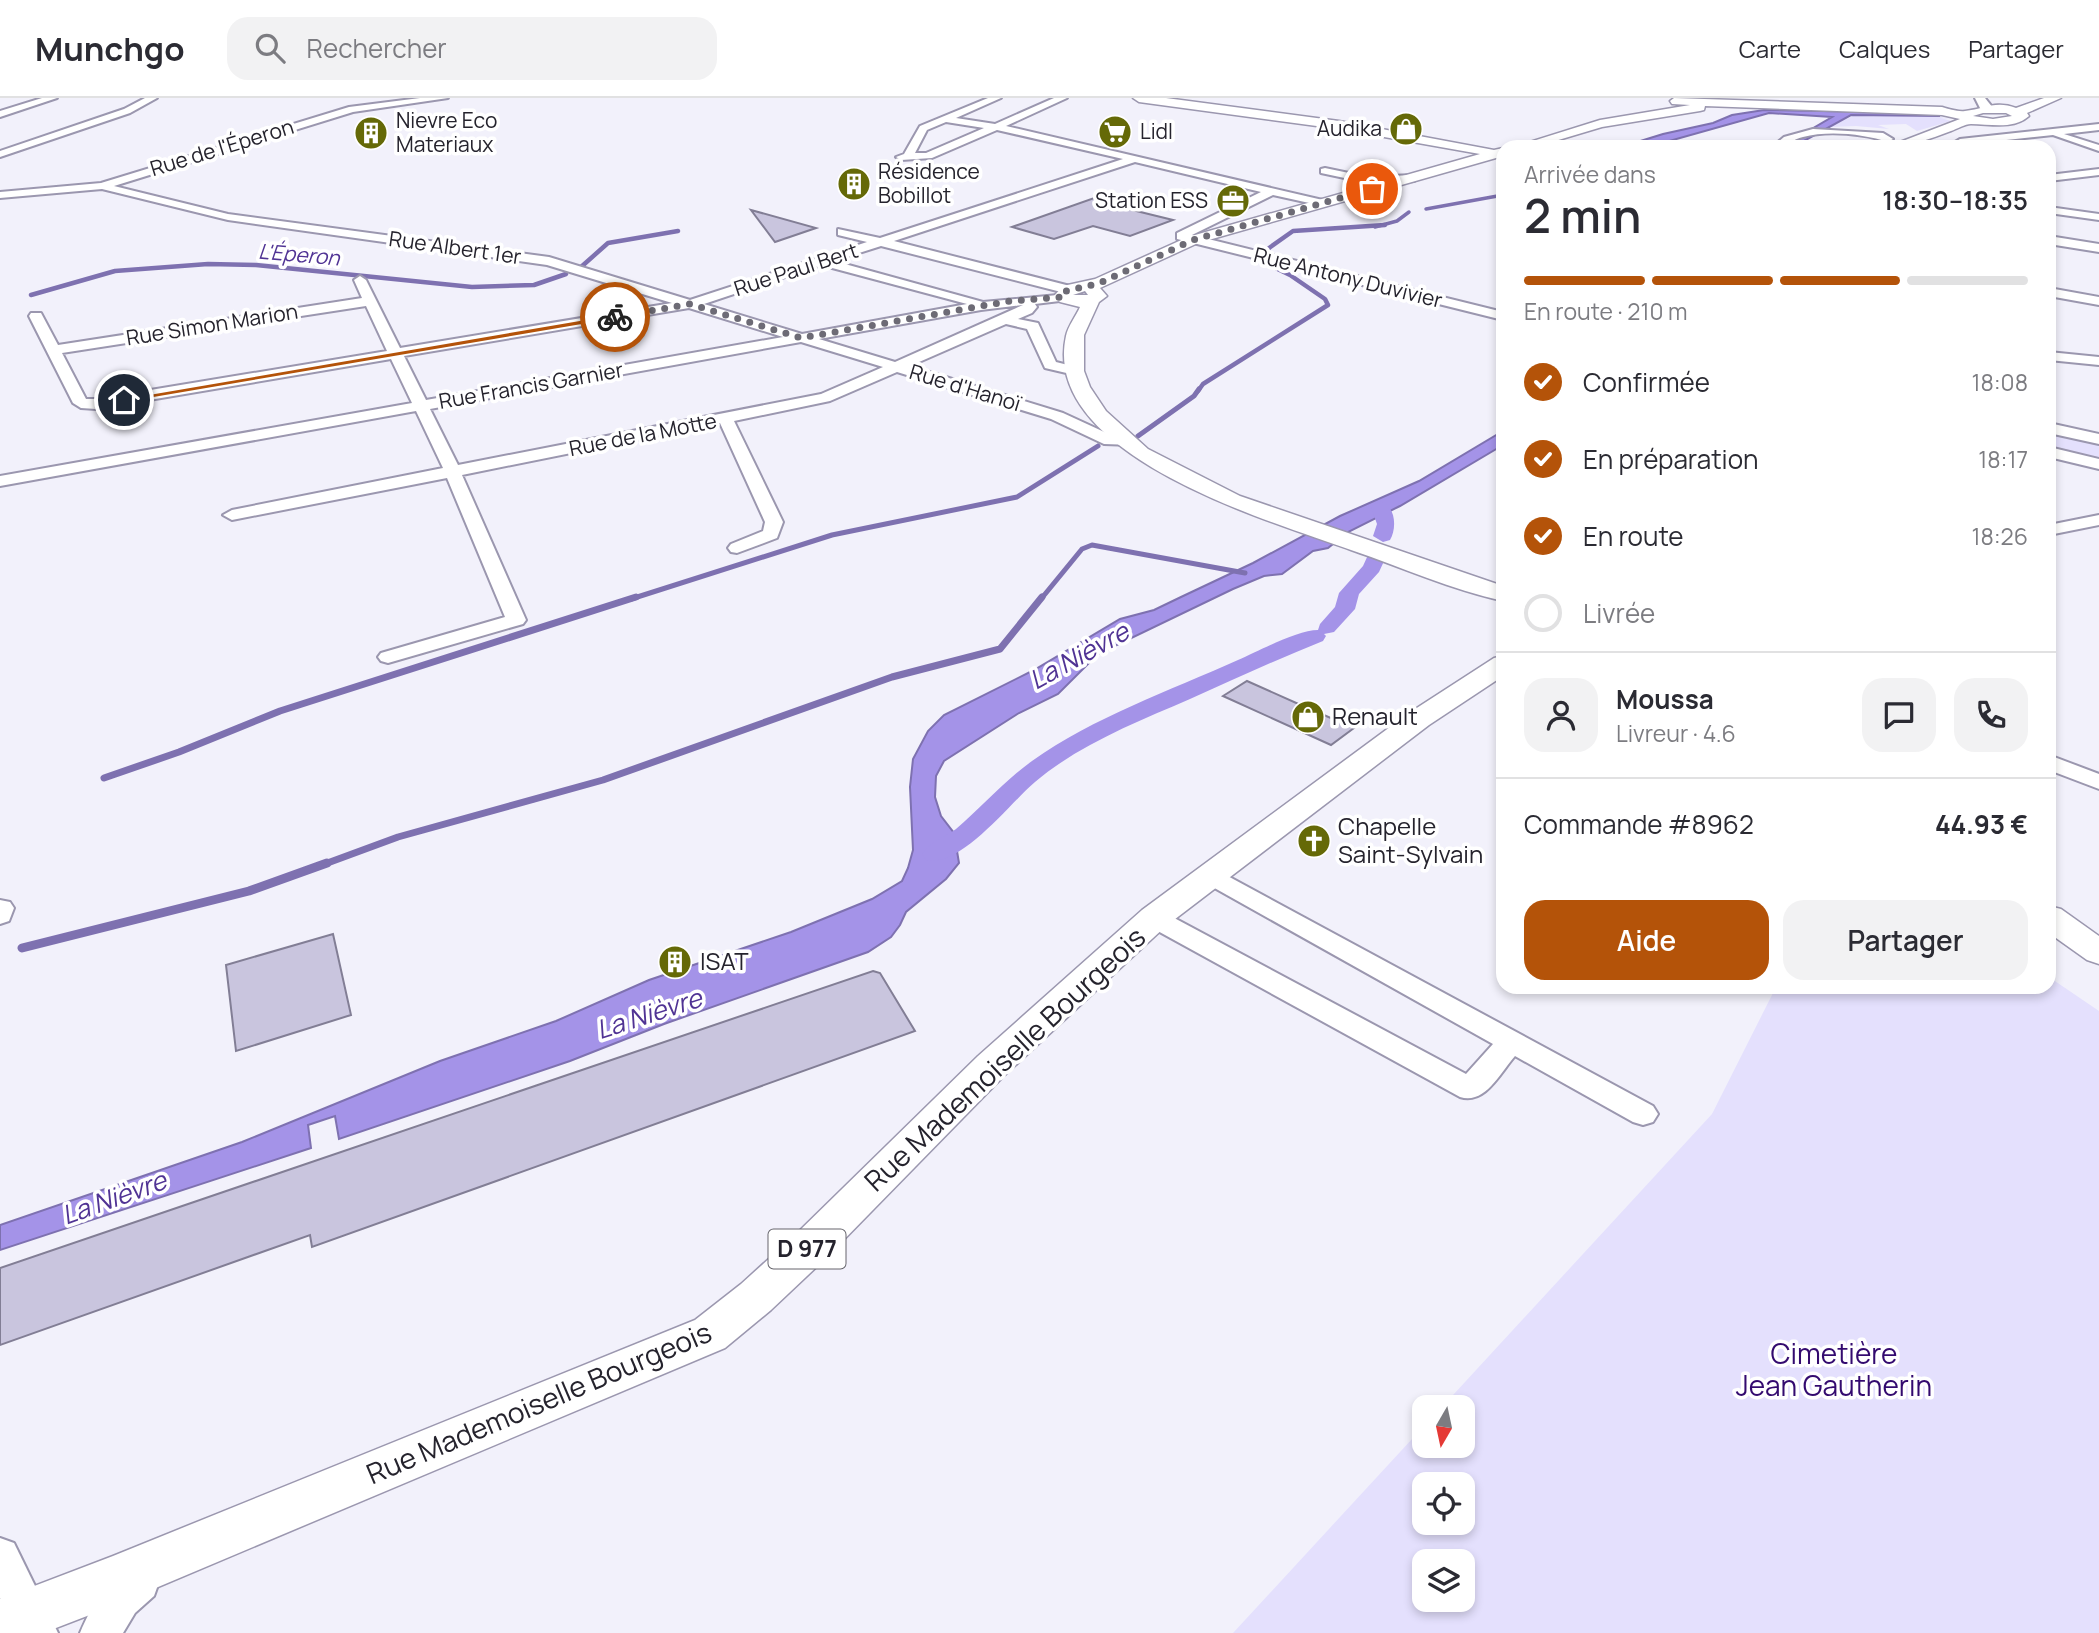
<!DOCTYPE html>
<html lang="fr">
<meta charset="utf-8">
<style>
:root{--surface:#fff;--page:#f2f2f3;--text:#2b2b33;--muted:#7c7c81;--line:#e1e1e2;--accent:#b45309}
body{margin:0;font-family:Manrope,sans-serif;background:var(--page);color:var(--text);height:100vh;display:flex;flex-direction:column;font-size:26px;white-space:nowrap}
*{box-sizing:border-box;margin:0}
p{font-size:23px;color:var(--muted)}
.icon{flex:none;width:38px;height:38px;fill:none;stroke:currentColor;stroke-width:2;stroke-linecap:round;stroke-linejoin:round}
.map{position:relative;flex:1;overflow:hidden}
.panel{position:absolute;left:1496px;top:42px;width:560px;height:854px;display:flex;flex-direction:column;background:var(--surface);border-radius:21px;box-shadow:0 4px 10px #0003}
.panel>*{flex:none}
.needle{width:46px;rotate:189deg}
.buttons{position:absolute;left:1412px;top:1297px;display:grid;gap:14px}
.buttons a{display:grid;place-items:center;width:63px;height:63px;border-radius:14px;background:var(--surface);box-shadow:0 4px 10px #0003;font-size:35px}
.pin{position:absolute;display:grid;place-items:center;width:60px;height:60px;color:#fff;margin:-30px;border:4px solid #fff;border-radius:50%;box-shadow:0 2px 7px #0007}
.courier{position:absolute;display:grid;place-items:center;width:70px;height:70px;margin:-35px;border:5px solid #b45309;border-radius:50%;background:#fff;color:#222;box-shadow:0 2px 9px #0007}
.head em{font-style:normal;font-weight:600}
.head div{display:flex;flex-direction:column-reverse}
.head{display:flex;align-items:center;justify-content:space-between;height:119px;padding:0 28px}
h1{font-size:46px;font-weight:600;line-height:52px}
.bar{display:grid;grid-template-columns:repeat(4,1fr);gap:10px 7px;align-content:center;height:84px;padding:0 28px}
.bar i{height:9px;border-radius:5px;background:var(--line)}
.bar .active{background:var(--accent)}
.bar p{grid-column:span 4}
.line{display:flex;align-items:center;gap:18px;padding:0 28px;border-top:2px solid var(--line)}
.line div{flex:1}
.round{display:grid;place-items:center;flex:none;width:74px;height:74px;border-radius:21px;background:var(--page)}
ol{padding:0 28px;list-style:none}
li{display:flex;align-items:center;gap:21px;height:77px}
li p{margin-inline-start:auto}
li .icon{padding:7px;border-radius:50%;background:var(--accent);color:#fff;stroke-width:4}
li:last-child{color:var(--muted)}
li i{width:38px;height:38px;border:4px solid var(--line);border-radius:50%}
.action{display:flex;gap:14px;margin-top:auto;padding:14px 28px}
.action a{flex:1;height:80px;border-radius:21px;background:var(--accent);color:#fff;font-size:28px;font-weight:600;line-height:80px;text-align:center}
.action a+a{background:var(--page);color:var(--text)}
header{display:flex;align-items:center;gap:42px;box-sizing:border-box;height:98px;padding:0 35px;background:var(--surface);border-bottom:2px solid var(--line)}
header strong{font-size:33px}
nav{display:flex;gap:38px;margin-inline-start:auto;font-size:24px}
.search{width:490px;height:63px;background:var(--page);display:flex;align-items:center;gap:18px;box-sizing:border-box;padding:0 24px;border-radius:21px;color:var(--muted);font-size:26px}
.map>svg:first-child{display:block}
.green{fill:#e4e0fd;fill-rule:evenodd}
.water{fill:#a493e8;stroke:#7e71b0;stroke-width:2}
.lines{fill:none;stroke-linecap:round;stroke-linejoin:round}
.stream-far4{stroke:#7e71b0;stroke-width:3.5}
.stream-far3{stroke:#7e71b0;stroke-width:4.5}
.stream-far2{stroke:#7e71b0;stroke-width:5}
.stream-far1{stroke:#7e71b0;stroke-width:7}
.stream{stroke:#7e71b0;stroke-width:9}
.canal{fill:#a493e8;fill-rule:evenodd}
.building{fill:#c9c5de;stroke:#827e95;stroke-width:2}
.minor-casing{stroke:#9b97af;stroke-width:4}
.major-casing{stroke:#9b97af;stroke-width:3}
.minor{fill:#fff;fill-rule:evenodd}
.major{fill:#fff;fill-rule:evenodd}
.route{fill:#b45309}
.done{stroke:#6d6b75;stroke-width:7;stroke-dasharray:0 12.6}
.labels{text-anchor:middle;stroke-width:7;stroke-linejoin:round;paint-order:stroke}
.far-poi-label{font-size:21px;fill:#25232d;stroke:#fff;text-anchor:start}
.far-street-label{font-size:21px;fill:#25232d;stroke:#fff}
.far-water-label{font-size:21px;font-style:italic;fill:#503394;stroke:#fff}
.shield{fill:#fff;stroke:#66656c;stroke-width:2}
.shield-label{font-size:23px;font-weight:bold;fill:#25232d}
.poi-label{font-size:24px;fill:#25232d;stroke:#fff;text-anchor:start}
.water-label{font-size:26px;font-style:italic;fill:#503394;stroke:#fff}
.near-street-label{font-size:28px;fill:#25232d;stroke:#fff}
.near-park-label{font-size:28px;fill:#330a6f;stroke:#fff}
</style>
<header>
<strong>Munchgo</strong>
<div class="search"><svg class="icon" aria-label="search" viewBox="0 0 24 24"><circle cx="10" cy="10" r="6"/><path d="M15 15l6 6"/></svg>Rechercher</div>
<nav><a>Carte</a><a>Calques</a><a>Partager</a></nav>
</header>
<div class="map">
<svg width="2099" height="1535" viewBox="0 0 2099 1535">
<rect width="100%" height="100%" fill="#f2f1fb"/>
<g class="green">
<polygon points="1855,17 1940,19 1952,21 1941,20 1951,23 1917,33 1906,26 1878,27 1889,31 1856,28 1829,29"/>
<polygon points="2049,335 2099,346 2099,364 2049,351"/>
<path d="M2049 879 2099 913V1535H1233L1424 1328V1348H1463V1309H1442L1712 1016 1776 889H2049ZM1424 1386H1463V1424H1424ZM1424 1463H1463V1502H1424Z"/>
</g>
<g class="water">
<polygon points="1764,12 1928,15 1940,18 1851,17 1793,49 1781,49 1832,19 1769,15 1648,49 1621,49 1663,36 1713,25 1732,17"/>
<polygon points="1503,333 1503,347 1400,408 1348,434 1328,450 1313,453 1282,476 1264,478 1233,491 1098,556 1058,596 1019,615 944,663 936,678 935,699 941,718 954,735 959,765 946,781 906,814 900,827 891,839 868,854 664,926 570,963 339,1041 335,1018 308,1027 311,1050 0,1152 0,1127 242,1044 440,963 556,923 649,882 791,834 872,801 902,783 908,770 913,752 910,689 913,661 928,633 944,617 1034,572 1120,521 1154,512 1181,499 1253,465 1340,418 1419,383"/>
</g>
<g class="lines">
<g class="stream-far4">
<polyline points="1426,111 1503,97"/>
<polyline points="1375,129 1397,123 1409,114"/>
</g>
<g class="stream-far3">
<polyline points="1262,155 1293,133 1385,127"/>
<polyline points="581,169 608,145 678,133"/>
<polyline points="31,197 115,173 208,166 256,167 472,189 534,187 566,176"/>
<polyline points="1198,293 1203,286 1328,207 1325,201 1290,177 1261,163"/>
</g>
<g class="stream-far2">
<polyline points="1138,338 1194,298 1199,291"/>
<polyline points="631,501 832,437 1017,399 1098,348"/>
<polyline points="1041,501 1082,451 1092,447 1245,475"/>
</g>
<g class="stream-far1">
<polyline points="104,680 179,654 280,613 636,499"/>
<polyline points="322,767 398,739 603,682 892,579 1000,551 1042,499"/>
</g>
<polyline class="stream" points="22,850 249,793 327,765"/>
<g class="canal">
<path d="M1380 403C1396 408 1397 430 1390 442L1383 444 1373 438 1377 426 1371 409Z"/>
<path d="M1375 455 1382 457 1385 461 1379 474 1359 496 1355 511 1334 534 1324 536 1326 538 1323 543C1278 561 1234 581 1190 601 1137 624 1080 646 1035 684 1010 705 960 771 926 762L922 756C929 745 945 739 956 731 982 709 1004 683 1032 663 1094 619 1169 593 1238 562 1259 553 1297 532 1318 532L1320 526 1335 509 1339 495 1363 468 1368 457Z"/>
</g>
</g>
<g class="building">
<polygon points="1097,99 1129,108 1124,110 1173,122 1130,138 1093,128 1054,141 1012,129"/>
<polygon points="751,112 816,130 775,144"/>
<polygon points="1247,583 1303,608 1354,630 1331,647 1223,598"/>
<polygon points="333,836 351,917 236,953 226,867"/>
<polygon points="873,873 880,875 915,933 312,1149 310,1137 0,1247 0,1170"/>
</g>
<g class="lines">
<defs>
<g id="minor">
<polygon points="42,0 57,0 0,19 0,13"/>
<polygon points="145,0 157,0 130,15 0,59 0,53 124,11"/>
<path d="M420 0H448L353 14 114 88 228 116 549 159 690 202 867 144 838 137V131L880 140 1123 61 997 32 932 60 901 62 896 59 904 56 920 28 988 0H1001L956 20 995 26 1054 0H1067L1006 28 1327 103V107L1323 108 1273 97 1192 137 1503 214V222L1177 141V135L1261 94 1135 64 894 143 1074 189V195L1069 196 881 148 834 163 983 204 1068 196V202L1035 206 1037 209 1032 215 1018 221 1038 225 1056 264 1080 270 1082 273 1080 276 1075 277 1045 270 1027 231 1006 226 910 268 1063 315 1113 338 1133 341 1135 344 1133 347 1104 346 1051 321 897 274 830 303 734 323 783 424 777 440 737 455 731 454 728 450 731 446 763 433 765 424 720 325 462 377 526 522 523 526 388 565 381 563 378 559 381 555 505 519 447 380 232 422 223 417 232 412 443 370 416 313 0 388V378L412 305 391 261 96 311 81 310 73 305 29 218 31 215H41L58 247 362 200 354 182 360 178 366 182 400 250 672 205 547 167 228 122 102 91 0 100V94L101 85 349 9ZM946 24 984 30 926 55H915L927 32ZM821 167 967 206 802 236 704 206ZM1023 207 895 264 819 241 981 212ZM366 208 387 253 96 301H86L62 255ZM689 210 783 239 426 302 404 258ZM801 244 883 269 821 296 458 367 430 311Z"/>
<polygon points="1975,0 1985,0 1993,10 1988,13 1980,10"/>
<polygon points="2099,26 2099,32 2064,36 2099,47 2099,53 2053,37 1960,47 1955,44 1960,41"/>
<path d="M1813 31 1883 35 1893 41 1888 44C1865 36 1828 32 1803 39 1791 42 1785 49 1772 49L1784 39Z"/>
<polygon points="1325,70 1368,79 1414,77 1419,80 1414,83 1368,85 1321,75 1321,71"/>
<polygon points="2099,71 2099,77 2049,83 2049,77"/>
<polygon points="2049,109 2099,116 2099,122 2049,115"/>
<polygon points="2049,138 2099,146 2099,154 2049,146"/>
<polygon points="2049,190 2099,199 2099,207 2049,198"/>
<polygon points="2049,254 2099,259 2099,267 2049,262"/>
<polygon points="2049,325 2099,336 2099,346 2049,335"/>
<polygon points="2049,349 2099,361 2099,371 2049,359"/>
<polygon points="2099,417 2099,427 2049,437 2049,427"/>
<polygon points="2049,657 2099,676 2099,691 2049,672"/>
<path d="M1211 769 1653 1008 1658 1016 1653 1024 1643 1027 1633 1024 1515 958C1500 975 1485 1007 1460 999L1145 826 1141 820 1145 814 1154 811 1163 814 1466 976 1493 946 1202 783 1199 777 1202 771Z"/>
<polygon points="0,802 10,804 14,810 9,823 0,826"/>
<polygon points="0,1440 14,1445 58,1535 17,1535 0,1500"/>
<path d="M140 1465 154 1470 159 1484 154 1498 135 1515 123 1535H80C92 1506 110 1477 140 1465Z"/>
</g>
<g id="major">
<path d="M1133 0H1166L1339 23 1494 52 1503 50V58L1198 145 1100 190 1107 198 1099 204 1084 237V273L1090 289 1106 313 1148 351 1240 398 1503 488V503C1452 492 1401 469 1351 452 1270 423 1040 357 1066 238 1068 228 1076 218 1080 209L1060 204 1054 198 1063 188 1095 181 1188 139 1480 56 1339 31 1139 4ZM1085 193 1088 197H1073Z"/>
<path d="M1674 0 1942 9C1949 11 1958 14 1965 13 1984 11 1996 2 2016 10L2044 0H2061L2027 15 2029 18C2013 32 1991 26 1971 26 1965 26 1957 31 1951 33 1929 41 1910 49 1887 49L1960 21 1942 17 1705 8 1704 12 1700 13 1602 29 1535 49H1514L1600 22 1690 7 1672 6 1670 3ZM1983 15H2006L2012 18 1993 21 1973 18Z"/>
<polygon points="1503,558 1503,578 1429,627 1166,828 1004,978 825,1161 771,1212 725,1250 113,1508 43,1535 0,1535 0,1501 113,1458 695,1222 741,1186 795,1137 978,958 1142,812 1409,615 1494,560"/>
<polygon points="2049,808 2061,811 2099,838 2099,866 2087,862 2049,835"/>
</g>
</defs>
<use href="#minor" class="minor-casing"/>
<use href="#major" class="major-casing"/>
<use href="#minor" class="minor"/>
<use href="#major" class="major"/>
</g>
<polygon class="route" points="615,217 617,220 124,304 120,302"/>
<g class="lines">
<polyline class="done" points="615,219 690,206 801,240 1010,203 1063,199 1062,196 1066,193 1100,185 1193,142 1372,91"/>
</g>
<defs>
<symbol id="shop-disc" viewBox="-11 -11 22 22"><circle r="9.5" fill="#656907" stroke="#fff"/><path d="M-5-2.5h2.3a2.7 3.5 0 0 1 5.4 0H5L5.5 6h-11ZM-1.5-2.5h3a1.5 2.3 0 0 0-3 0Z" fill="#fff"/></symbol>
<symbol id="supermarket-disc" viewBox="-11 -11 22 22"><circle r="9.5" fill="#656907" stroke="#fff"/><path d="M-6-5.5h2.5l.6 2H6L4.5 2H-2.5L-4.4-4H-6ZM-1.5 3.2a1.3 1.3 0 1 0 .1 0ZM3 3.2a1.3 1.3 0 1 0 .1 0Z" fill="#fff"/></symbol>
<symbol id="building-disc" viewBox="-11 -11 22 22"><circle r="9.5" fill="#656907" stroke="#fff"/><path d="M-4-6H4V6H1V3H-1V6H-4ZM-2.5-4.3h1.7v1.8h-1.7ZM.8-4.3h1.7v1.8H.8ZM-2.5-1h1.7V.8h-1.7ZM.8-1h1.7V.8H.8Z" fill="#fff"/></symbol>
<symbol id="office-disc" viewBox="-11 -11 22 22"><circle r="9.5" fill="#656907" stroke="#fff"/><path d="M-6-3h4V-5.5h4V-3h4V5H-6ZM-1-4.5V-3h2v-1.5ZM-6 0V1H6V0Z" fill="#fff"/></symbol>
<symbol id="church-disc" viewBox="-11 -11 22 22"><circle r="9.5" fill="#656907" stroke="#fff"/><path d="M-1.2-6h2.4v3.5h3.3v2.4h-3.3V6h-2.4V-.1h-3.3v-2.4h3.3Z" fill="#fff"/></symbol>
</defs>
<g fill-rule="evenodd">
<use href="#shop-disc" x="1387" y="12" width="38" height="38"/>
<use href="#supermarket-disc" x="1096" y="15" width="38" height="38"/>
<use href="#building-disc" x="352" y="16" width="38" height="38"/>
<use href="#building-disc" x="835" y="67" width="38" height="38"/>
<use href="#office-disc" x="1214" y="84" width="38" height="38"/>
<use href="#shop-disc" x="1289" y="600" width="38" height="38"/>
<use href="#church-disc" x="1295" y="724" width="38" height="38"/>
<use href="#building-disc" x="656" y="845" width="38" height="38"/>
</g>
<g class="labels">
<g class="far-poi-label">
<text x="396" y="30">Nievre Eco<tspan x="396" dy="24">Materiaux</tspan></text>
<text x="1382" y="38" text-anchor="end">Audika</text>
<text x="1140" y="41">Lidl</text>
<text x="878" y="81">Résidence<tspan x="878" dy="24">Bobillot</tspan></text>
<text x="1208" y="110" text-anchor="end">Station ESS</text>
</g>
<g class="far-street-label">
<text transform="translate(222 50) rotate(-17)" y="7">Rue de l'Éperon</text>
<text transform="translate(455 150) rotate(8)" y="7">Rue Albert 1er</text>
<text transform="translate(796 172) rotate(-18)" y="7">Rue Paul Bert</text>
<text transform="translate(1348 180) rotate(14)" y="7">Rue Antony Duvivier</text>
<text transform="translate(212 227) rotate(-9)" y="7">Rue Simon Marion</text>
<text transform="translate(531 288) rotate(-10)" y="7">Rue Francis Garnier</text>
<text transform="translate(965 290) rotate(17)" y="7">Rue d'Hanoï</text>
<text transform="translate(643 337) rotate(-11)" y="7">Rue de la Motte</text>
</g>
<g class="far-water-label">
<text transform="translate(299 157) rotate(5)" y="7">L'Éperon</text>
</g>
<rect class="shield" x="768.5" y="1131.5" width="77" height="39" rx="5"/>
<g class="shield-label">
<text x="807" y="1159">D 977</text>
</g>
<g class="poi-label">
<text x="1332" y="627">Renault</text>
<text x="1338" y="737">Chapelle<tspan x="1338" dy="28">Saint-Sylvain</tspan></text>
<text x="700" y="872">ISAT</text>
</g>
<g class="water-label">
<text transform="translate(1079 558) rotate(-29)" y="9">La Nièvre</text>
<text transform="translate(649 916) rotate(-18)" y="9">La Nièvre</text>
<text transform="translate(114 1100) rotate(-20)" y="9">La Nièvre</text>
</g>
<g class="near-street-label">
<text transform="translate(1005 961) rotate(-43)" y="10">Rue Mademoiselle Bourgeois</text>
<text transform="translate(539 1305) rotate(-23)" y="10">Rue Mademoiselle Bourgeois</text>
</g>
<g class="near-park-label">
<text x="1834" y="1266">Cimetière<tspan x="1834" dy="32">Jean Gautherin</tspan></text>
</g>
</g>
</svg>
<div class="buttons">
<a><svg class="needle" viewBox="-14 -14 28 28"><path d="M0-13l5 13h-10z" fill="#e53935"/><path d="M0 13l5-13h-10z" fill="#7c7c81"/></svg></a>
<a><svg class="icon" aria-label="locate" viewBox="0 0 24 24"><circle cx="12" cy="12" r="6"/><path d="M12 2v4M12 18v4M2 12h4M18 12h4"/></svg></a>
<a><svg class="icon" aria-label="layers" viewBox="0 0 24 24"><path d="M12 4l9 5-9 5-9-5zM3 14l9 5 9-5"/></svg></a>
</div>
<div class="pin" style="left:1372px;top:91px;background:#ea580c"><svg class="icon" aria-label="bag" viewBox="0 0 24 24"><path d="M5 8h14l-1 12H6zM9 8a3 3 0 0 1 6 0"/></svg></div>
<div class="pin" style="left:124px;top:302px;background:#1f2937"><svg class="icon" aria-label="home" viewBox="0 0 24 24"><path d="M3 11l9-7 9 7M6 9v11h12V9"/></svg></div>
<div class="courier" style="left:615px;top:219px"><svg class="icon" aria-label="bike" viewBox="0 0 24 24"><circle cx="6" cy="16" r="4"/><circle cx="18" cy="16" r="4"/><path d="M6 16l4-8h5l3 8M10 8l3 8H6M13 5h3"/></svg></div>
<section class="panel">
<div class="head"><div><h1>2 min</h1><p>Arrivée dans</p></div><em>18:30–18:35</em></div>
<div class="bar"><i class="active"></i><i class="active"></i><i class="active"></i><i></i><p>En route · 210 m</p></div>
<ol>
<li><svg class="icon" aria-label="check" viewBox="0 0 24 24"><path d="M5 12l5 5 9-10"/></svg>Confirmée<p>18:08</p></li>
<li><svg class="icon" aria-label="check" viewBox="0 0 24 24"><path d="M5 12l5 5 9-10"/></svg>En préparation<p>18:17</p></li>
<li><svg class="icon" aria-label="check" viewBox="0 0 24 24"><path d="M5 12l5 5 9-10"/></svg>En route<p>18:26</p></li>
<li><i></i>Livrée</li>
</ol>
<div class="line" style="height:126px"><a class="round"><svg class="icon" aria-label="person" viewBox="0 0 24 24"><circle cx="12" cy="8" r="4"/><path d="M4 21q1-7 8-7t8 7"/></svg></a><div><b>Moussa</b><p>Livreur · 4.6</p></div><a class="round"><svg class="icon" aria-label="chat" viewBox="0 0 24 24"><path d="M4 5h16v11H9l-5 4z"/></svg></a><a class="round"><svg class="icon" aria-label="phone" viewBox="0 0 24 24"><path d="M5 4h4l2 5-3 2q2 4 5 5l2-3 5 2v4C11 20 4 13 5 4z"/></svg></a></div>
<div class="line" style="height:91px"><div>Commande #8962</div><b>44.93 €</b></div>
<div class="action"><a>Aide</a><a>Partager</a></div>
</section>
</div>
